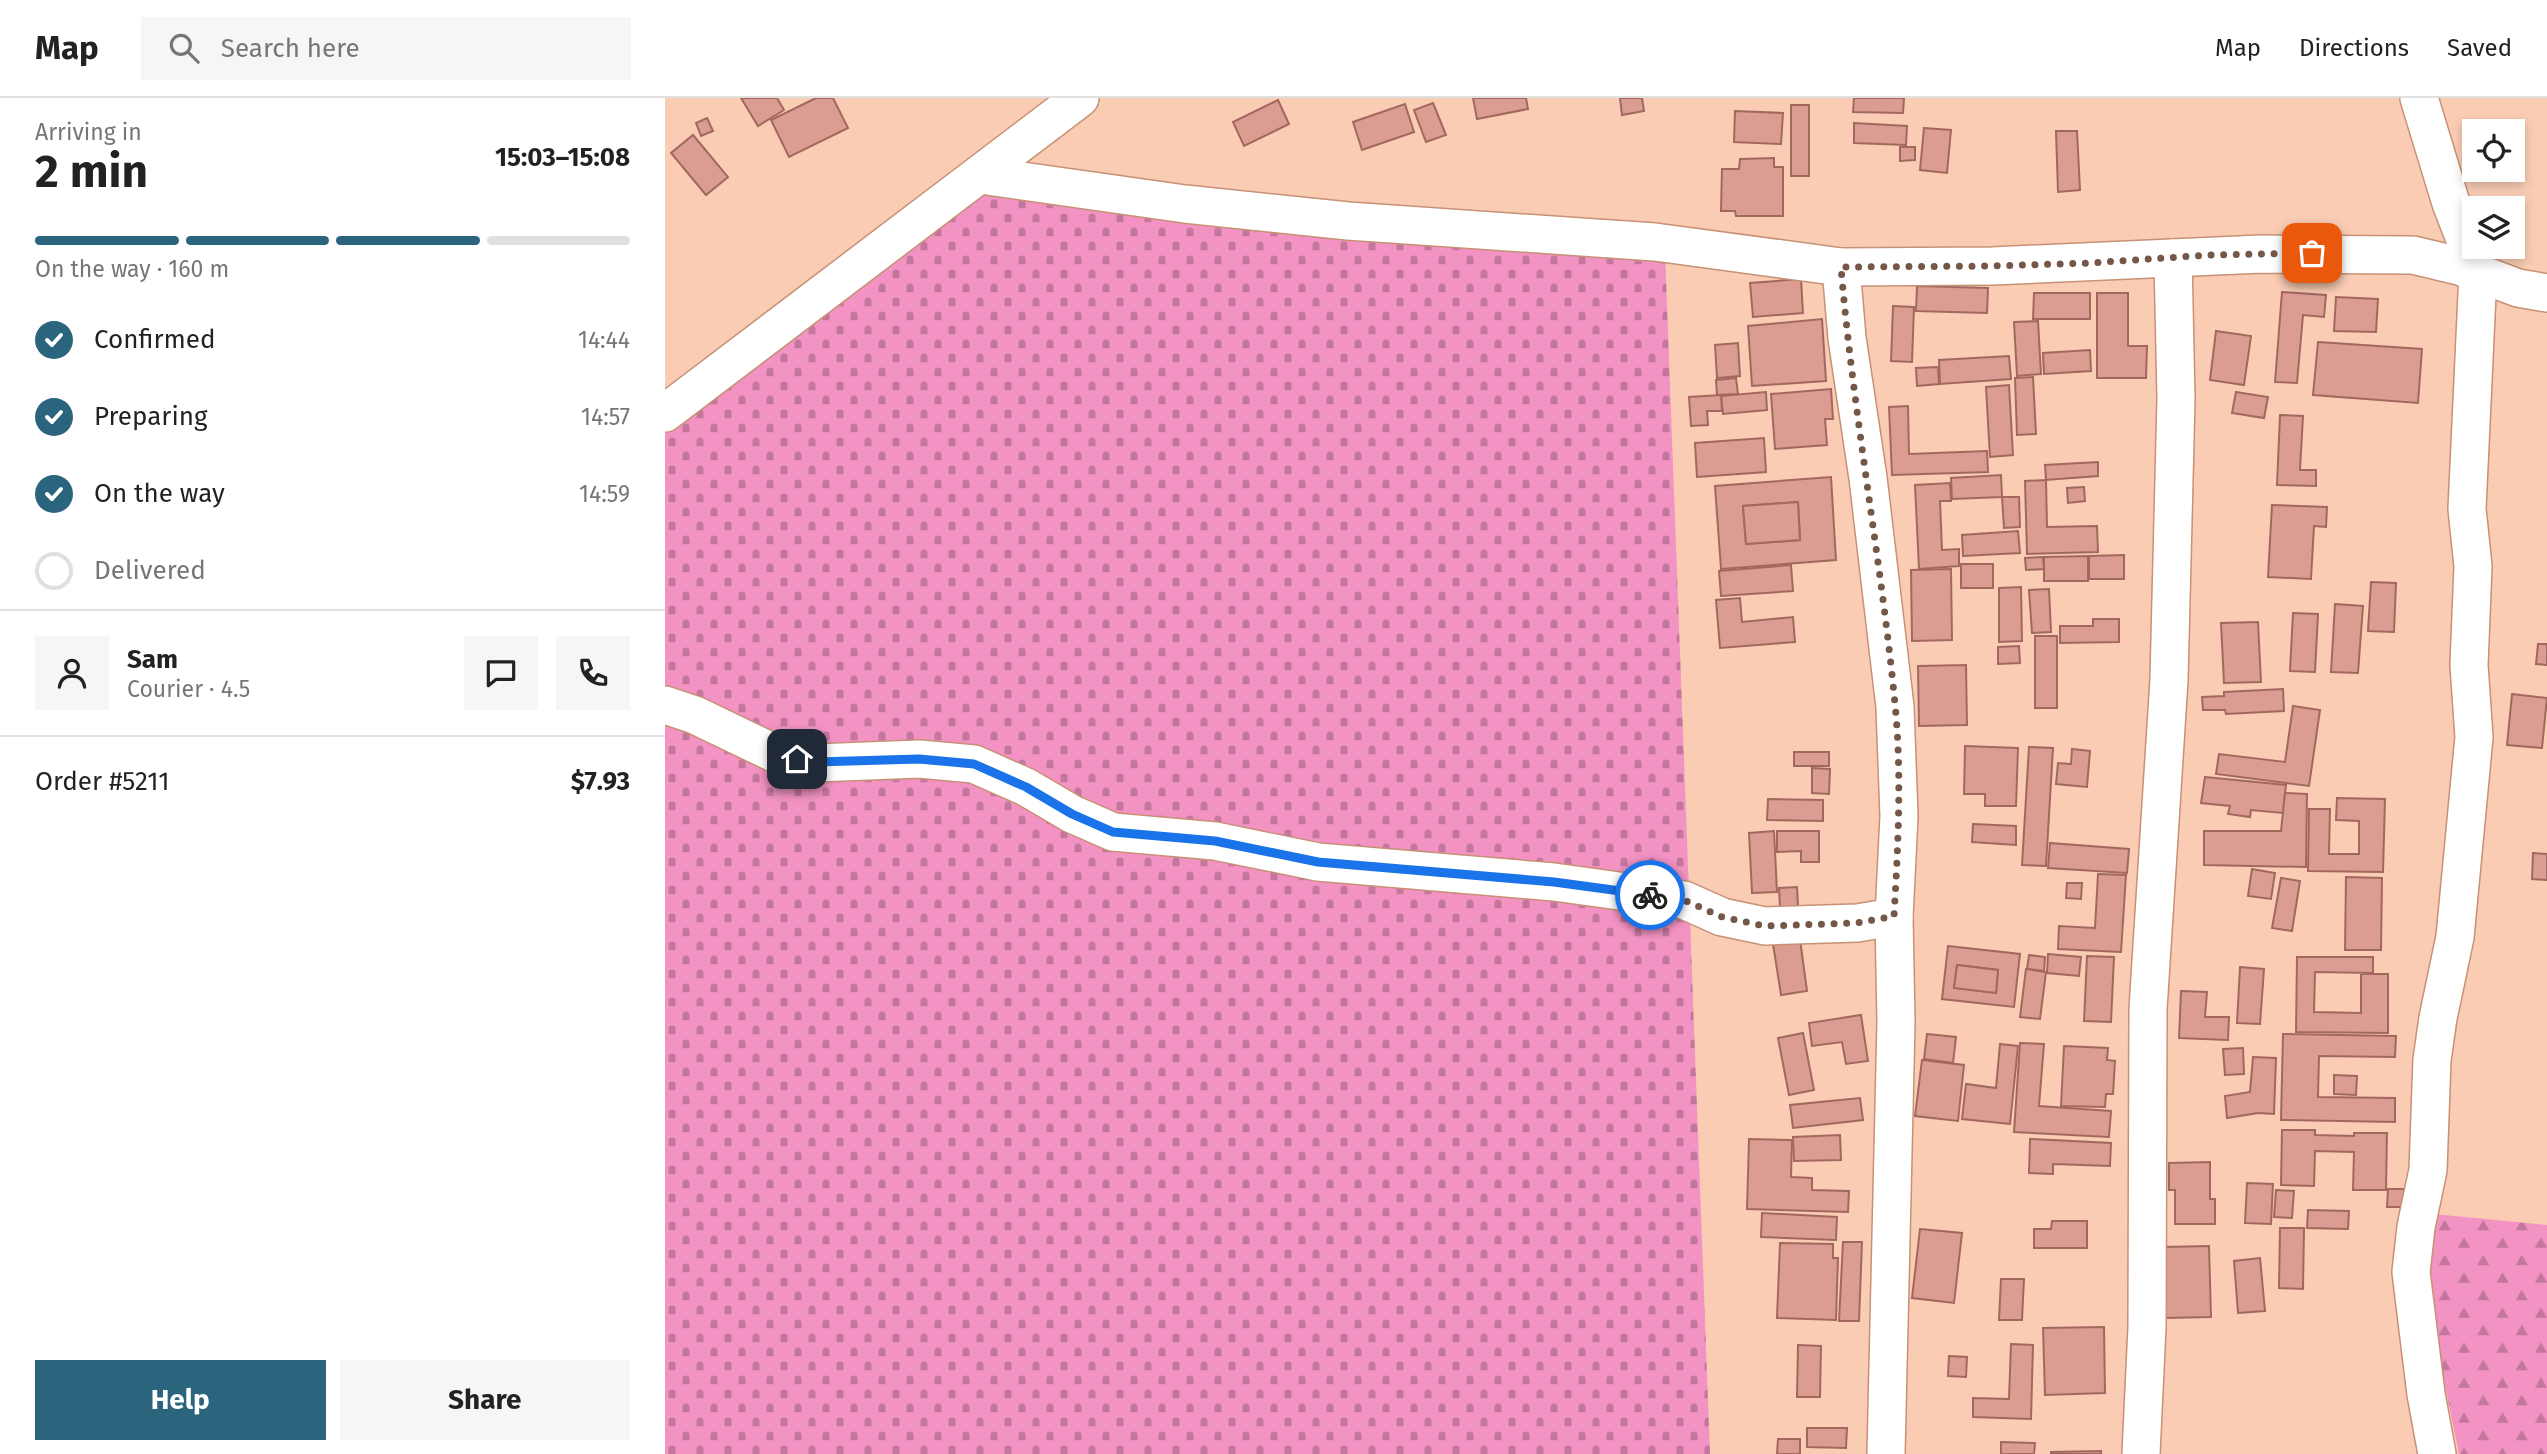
<!DOCTYPE html>
<meta charset="utf-8">
<style>
:root{--surface:#fff;--page:#f6f6f6;--text:#222;--muted:#767676;--line:#e0e0e0;--accent:#2a647d}
body{margin:0;font-family:"Fira Sans",sans-serif;background:var(--page);color:var(--text);height:100vh;display:flex;flex-direction:column;font-size:26px;white-space:nowrap}
*{box-sizing:border-box;margin:0}
p{font-size:23px;color:var(--muted)}
.icon{flex:none;width:38px;height:38px;fill:none;stroke:currentColor;stroke-width:2;stroke-linecap:round;stroke-linejoin:round}
.map{position:relative;flex:1;overflow:hidden}
.side{display:flex;flex-direction:column;background:var(--surface);width:665px}
.side>*{flex:none}
.fabs{position:absolute;left:1797px;top:21px;display:grid;gap:14px}
.fabs a{display:grid;place-items:center;width:63px;height:63px;border-radius:0px;background:var(--surface);box-shadow:0 4px 10px #0003;font-size:35px}
.pin{position:absolute;display:grid;place-items:center;width:60px;height:60px;color:#fff;margin:-30px;border-radius:14px;box-shadow:0 4px 10px #0006}
.courier{position:absolute;display:grid;place-items:center;width:70px;height:70px;margin:-35px;border:5px solid #1a73e8;border-radius:50%;background:#fff;color:#222;box-shadow:0 2px 9px #0007}
.headline em{font-style:normal;font-weight:700}
.headline div{display:flex;flex-direction:column-reverse}
.headline{display:flex;align-items:center;justify-content:space-between;height:119px;padding:0 35px}
h1{font-size:46px;font-weight:700;line-height:52px}
.bar{display:grid;grid-template-columns:repeat(4,1fr);gap:10px 7px;align-content:center;height:84px;padding:0 35px}
.bar i{height:9px;border-radius:5px;background:var(--line)}
.bar .selected{background:var(--accent)}
.bar p{grid-column:span 4}
.line{display:flex;align-items:center;gap:18px;padding:0 35px;border-top:2px solid var(--line)}
.line div{flex:1}
.round{display:grid;place-items:center;flex:none;width:74px;height:74px;border-radius:0px;background:var(--page)}
ol{padding:0 35px;list-style:none}
li{display:flex;align-items:center;gap:21px;height:77px}
li p{margin-inline-start:auto}
li .icon{padding:7px;border-radius:50%;background:var(--accent);color:#fff;stroke-width:4}
li:last-child{color:var(--muted)}
li i{width:38px;height:38px;border:4px solid var(--line);border-radius:50%}
.primary-button{display:flex;gap:14px;margin-top:auto;padding:14px 35px}
.primary-button a{flex:1;height:80px;border-radius:0px;background:var(--accent);color:#fff;font-size:28px;font-weight:700;line-height:80px;text-align:center}
.primary-button a+a{background:var(--page);color:var(--text)}
header{display:flex;align-items:center;gap:42px;box-sizing:border-box;height:98px;padding:0 35px;background:var(--surface);border-bottom:2px solid var(--line)}
header strong{font-size:33px}
nav{display:flex;gap:38px;margin-inline-start:auto;font-size:24px}
.search{width:490px;height:63px;background:var(--page);display:flex;align-items:center;gap:18px;box-sizing:border-box;padding:0 24px;border-radius:0px;color:var(--muted);font-size:26px}
main{display:flex;flex:1;min-height:0}
.map>svg:first-child{display:block}
.forest{fill:url(#forest-firs)}
.cemetery{fill:url(#cemetery-stones)}
.building{fill:#db9c92;stroke:#a2685f;stroke-width:2;fill-rule:evenodd}
.lines{fill:none;stroke-linecap:round;stroke-linejoin:round}
.minor-casing{stroke:#c69174;stroke-width:40}
.minor{stroke:#fff;stroke-width:37}
.done{stroke:#745747;stroke-width:7;stroke-dasharray:0 12.6}
.route{stroke:#1a73e8;stroke-width:9}
</style>
<header>
<strong>Map</strong>
<div class="search"><svg class="icon" aria-label="search" viewBox="0 0 24 24"><circle cx="10" cy="10" r="6"/><path d="M15 15l6 6"/></svg>Search here</div>
<nav><a>Map</a><a>Directions</a><a>Saved</a></nav>
</header>
<main>
<section class="side">
<div class="headline"><div><h1>2 min</h1><p>Arriving in</p></div><em>15:03–15:08</em></div>
<div class="bar"><i class="selected"></i><i class="selected"></i><i class="selected"></i><i></i><p>On the way · 160 m</p></div>
<ol>
<li><svg class="icon" aria-label="check" viewBox="0 0 24 24"><path d="M5 12l5 5 9-10"/></svg>Confirmed<p>14:44</p></li>
<li><svg class="icon" aria-label="check" viewBox="0 0 24 24"><path d="M5 12l5 5 9-10"/></svg>Preparing<p>14:57</p></li>
<li><svg class="icon" aria-label="check" viewBox="0 0 24 24"><path d="M5 12l5 5 9-10"/></svg>On the way<p>14:59</p></li>
<li><i></i>Delivered</li>
</ol>
<div class="line" style="height:126px"><a class="round"><svg class="icon" aria-label="person" viewBox="0 0 24 24"><circle cx="12" cy="8" r="4"/><path d="M4 21q1-7 8-7t8 7"/></svg></a><div><b>Sam</b><p>Courier · 4.5</p></div><a class="round"><svg class="icon" aria-label="chat" viewBox="0 0 24 24"><path d="M4 5h16v11H9l-5 4z"/></svg></a><a class="round"><svg class="icon" aria-label="phone" viewBox="0 0 24 24"><path d="M5 4h4l2 5-3 2q2 4 5 5l2-3 5 2v4C11 20 4 13 5 4z"/></svg></a></div>
<div class="line" style="height:91px"><div>Order #5211</div><b>$7.93</b></div>
<div class="primary-button"><a>Help</a><a>Share</a></div>
</section>
<div class="map">
<svg width="1882" height="1356" viewBox="0 0 1882 1356">
<defs>
<pattern id="forest-firs" width="22" height="20" patternUnits="userSpaceOnUse" patternTransform="scale(1.75)"><rect width="22" height="20" fill="#f293c3"/><path d="M5 1l3.5 6h-7zM16 11l3.5 6h-7z" fill="#c4779d"/></pattern>
<pattern id="cemetery-stones" width="16" height="16" patternUnits="userSpaceOnUse" patternTransform="scale(1.75)"><rect width="16" height="16" fill="#f293c3"/><path d="M2 7V4a2 2 0 0 1 4 0v3zM10 15v-3a2 2 0 0 1 4 0v3z" fill="#c4779d"/></pattern>
</defs>
<rect width="100%" height="100%" fill="#faccb4"/>
<polygon class="forest" points="1769,1116 1882,1127 1882,1356 1794,1356 1779,1283 1764,1160"/>
<polygon class="cemetery" points="325,93 1000,154 1045,1356 0,1356 0,333"/>
<g class="building">
<polygon points="76,0 112,0 119,12 93,28"/>
<polygon points="151,0 168,0 183,30 124,59 106,22"/>
<polygon points="808,0 861,0 863,11 812,21"/>
<polygon points="955,0 977,0 979,13 957,17"/>
<polygon points="1189,0 1239,0 1238,15 1188,14"/>
<polygon points="613,2 624,26 579,48 568,24"/>
<polygon points="768,5 781,37 761,44 749,12"/>
<polygon points="740,6 749,34 697,52 688,24"/>
<rect x="1126" y="7" width="18" height="71"/>
<polygon points="1070,13 1118,15 1116,46 1069,44"/>
<polygon points="42,20 48,33 36,38 31,25"/>
<polygon points="1189,25 1242,28 1241,47 1189,45"/>
<polygon points="1259,30 1286,32 1282,75 1255,72"/>
<polygon points="1391,33 1412,33 1415,92 1393,94"/>
<polygon points="28,37 63,79 41,97 6,55"/>
<polygon points="1235,49 1250,49 1250,62 1235,63"/>
<polygon points="1109,60 1109,69 1118,69 1118,118 1071,118 1070,113 1056,113 1057,71 1074,71 1075,61"/>
<polygon points="1136,181 1138,215 1088,219 1085,185"/>
<polygon points="1252,188 1323,190 1322,215 1251,213"/>
<polygon points="1617,194 1661,197 1659,219 1638,217 1632,285 1610,284"/>
<polygon points="1369,195 1425,195 1425,221 1368,221"/>
<polygon points="1432,195 1463,195 1463,248 1482,248 1481,280 1432,280"/>
<polygon points="1671,199 1713,201 1711,234 1669,233"/>
<polygon points="1228,208 1249,209 1247,264 1226,263"/>
<polygon points="1157,221 1161,283 1087,288 1083,228"/>
<polygon points="1373,223 1376,276 1352,278 1349,224"/>
<polygon points="1551,233 1586,238 1579,287 1545,282"/>
<polygon points="1653,244 1757,251 1753,305 1648,297"/>
<polygon points="1073,245 1075,278 1052,280 1050,247"/>
<polygon points="1425,252 1426,273 1379,276 1378,255"/>
<polygon points="1344,258 1346,281 1275,286 1274,262"/>
<polygon points="1273,269 1274,286 1252,288 1251,270"/>
<polygon points="1368,279 1371,336 1352,337 1350,280"/>
<polygon points="1071,280 1073,296 1052,297 1051,282"/>
<polygon points="1344,287 1348,357 1325,359 1321,289"/>
<polygon points="1166,291 1168,321 1160,321 1162,347 1110,351 1106,296"/>
<polygon points="1101,294 1102,312 1058,316 1056,298"/>
<polygon points="1571,294 1603,299 1599,320 1567,315"/>
<polygon points="1056,297 1057,313 1042,313 1043,327 1026,328 1024,299"/>
<polygon points="1243,308 1244,356 1322,353 1323,374 1227,377 1224,309"/>
<polygon points="1615,317 1638,318 1635,372 1651,372 1651,388 1612,387"/>
<polygon points="1099,340 1101,374 1032,379 1030,345"/>
<polygon points="1433,364 1433,378 1381,382 1380,367"/>
<polygon points="1336,377 1337,399 1287,401 1286,380"/>
<path d="M1166 379 1171 462 1056 471 1050 388ZM1133 404 1135 442 1081 446 1078 408Z"/>
<polygon points="1381,382 1382,429 1432,428 1433,454 1362,456 1360,383"/>
<polygon points="1285,385 1286,403 1275,403 1277,452 1294,451 1294,468 1254,471 1250,387"/>
<polygon points="1419,389 1420,403 1403,405 1402,390"/>
<polygon points="1337,399 1354,399 1355,429 1339,430"/>
<polygon points="1133,404 1135,442 1081,446 1078,408"/>
<polygon points="1607,407 1662,409 1661,429 1649,428 1646,481 1603,479"/>
<polygon points="1353,433 1355,455 1298,458 1297,437"/>
<polygon points="1459,457 1459,481 1424,481 1424,458"/>
<polygon points="1423,458 1423,483 1379,483 1379,459"/>
<polygon points="1378,459 1379,471 1361,472 1360,460"/>
<rect x="1296" y="466" width="32" height="24"/>
<polygon points="1126,467 1128,493 1056,498 1054,473"/>
<polygon points="1286,471 1287,542 1247,543 1246,472"/>
<polygon points="1706,484 1731,485 1729,534 1703,533"/>
<polygon points="1356,489 1357,543 1334,544 1334,490"/>
<polygon points="1384,491 1386,534 1367,535 1364,492"/>
<polygon points="1075,500 1077,524 1128,519 1130,544 1055,550 1051,502"/>
<polygon points="1670,506 1698,508 1693,575 1666,574"/>
<polygon points="1628,515 1653,516 1650,574 1625,573"/>
<polygon points="1428,521 1454,521 1454,544 1395,545 1395,528 1428,528"/>
<polygon points="1593,524 1596,584 1559,585 1556,525"/>
<rect x="1370" y="538" width="22" height="72"/>
<polygon points="1873,546 1882,546 1882,567 1871,566"/>
<polygon points="1354,548 1355,565 1333,566 1333,549"/>
<polygon points="1301,567 1302,627 1254,628 1253,568"/>
<polygon points="1618,591 1619,613 1561,616 1560,612 1538,612 1537,599 1559,598 1559,594"/>
<polygon points="1847,596 1882,600 1877,650 1842,647"/>
<polygon points="1628,608 1655,612 1644,688 1551,676 1554,656 1620,664"/>
<polygon points="1300,648 1353,650 1351,708 1320,708 1320,696 1299,696"/>
<polygon points="1364,649 1388,650 1381,768 1357,767"/>
<polygon points="1407,651 1425,653 1422,689 1391,686 1393,665 1406,666"/>
<rect x="1129" y="654" width="35" height="14"/>
<polygon points="1147,670 1165,671 1164,696 1147,695"/>
<polygon points="1540,679 1621,687 1618,715 1586,712 1585,719 1563,716 1565,708 1536,705"/>
<polygon points="1620,695 1642,696 1641,769 1539,767 1539,733 1616,733"/>
<polygon points="1672,700 1720,701 1718,774 1643,773 1644,711 1665,711 1664,756 1694,756 1694,723 1671,722"/>
<polygon points="1103,701 1158,702 1158,723 1102,722"/>
<polygon points="1308,726 1351,728 1351,747 1307,744"/>
<polygon points="1109,733 1112,794 1087,795 1084,735"/>
<polygon points="1112,733 1154,733 1154,764 1136,764 1136,753 1112,754"/>
<polygon points="1385,745 1464,751 1462,775 1383,770"/>
<polygon points="1868,755 1882,756 1882,782 1867,781"/>
<polygon points="1587,771 1610,775 1606,801 1583,798"/>
<polygon points="1433,776 1461,777 1456,854 1393,851 1394,828 1430,830"/>
<polygon points="1681,779 1717,780 1716,852 1680,852"/>
<polygon points="1616,780 1635,783 1627,833 1607,830"/>
<polygon points="1402,785 1417,785 1416,801 1401,800"/>
<polygon points="1132,789 1133,808 1115,810 1114,790"/>
<polygon points="1135,841 1142,893 1116,897 1108,846"/>
<path d="M1283 848 1355 856 1349 909 1277 901ZM1292 867 1333 872 1331 895 1289 890Z"/>
<polygon points="1383,856 1416,859 1414,878 1382,875"/>
<polygon points="1364,857 1380,859 1379,873 1362,871"/>
<polygon points="1422,858 1449,859 1446,924 1419,923"/>
<polygon points="1632,859 1708,859 1708,875 1650,874 1649,914 1696,915 1696,876 1723,876 1723,935 1631,934"/>
<polygon points="1292,867 1333,872 1331,895 1289,890"/>
<polygon points="1575,869 1599,871 1595,926 1572,925"/>
<polygon points="1361,871 1381,874 1375,921 1355,919"/>
<polygon points="1516,893 1542,894 1540,919 1564,919 1563,942 1514,940"/>
<polygon points="1196,917 1203,963 1181,966 1177,944 1147,948 1144,925"/>
<polygon points="1138,935 1149,992 1124,997 1113,940"/>
<polygon points="1262,936 1291,939 1288,965 1259,961"/>
<polygon points="1618,936 1731,938 1730,959 1654,958 1653,999 1730,1000 1730,1024 1616,1022"/>
<polygon points="1355,945 1379,946 1374,1008 1446,1013 1444,1039 1349,1034"/>
<polygon points="1335,946 1353,948 1345,1026 1297,1021 1301,986 1331,990"/>
<polygon points="1399,948 1443,950 1442,962 1450,963 1448,996 1441,996 1440,1009 1396,1008"/>
<polygon points="1578,950 1579,976 1560,977 1558,951"/>
<polygon points="1588,959 1611,960 1609,1016 1593,1015 1562,1020 1560,998 1585,994"/>
<polygon points="1257,962 1299,967 1293,1023 1250,1018"/>
<polygon points="1669,977 1692,978 1691,997 1669,996"/>
<polygon points="1195,1000 1198,1022 1128,1030 1125,1007"/>
<polygon points="1617,1032 1650,1032 1650,1037 1689,1038 1689,1035 1722,1035 1721,1092 1688,1092 1689,1054 1650,1053 1649,1088 1616,1087"/>
<polygon points="1175,1037 1176,1062 1129,1063 1128,1039"/>
<polygon points="1084,1041 1127,1042 1126,1079 1147,1080 1147,1092 1184,1093 1183,1114 1082,1111"/>
<polygon points="1365,1041 1446,1045 1445,1068 1388,1066 1388,1076 1364,1075"/>
<polygon points="1545,1064 1545,1101 1550,1101 1550,1126 1510,1126 1510,1092 1504,1092 1504,1065"/>
<polygon points="1582,1085 1608,1086 1606,1126 1580,1125"/>
<polygon points="1723,1091 1740,1091 1740,1109 1722,1109"/>
<polygon points="1611,1092 1629,1093 1627,1120 1609,1119"/>
<polygon points="1643,1112 1684,1113 1683,1131 1642,1130"/>
<polygon points="1097,1115 1172,1119 1171,1142 1096,1139"/>
<polygon points="1387,1123 1422,1123 1422,1150 1369,1150 1369,1131 1386,1131"/>
<polygon points="1615,1130 1639,1130 1638,1191 1614,1190"/>
<polygon points="1255,1131 1297,1135 1289,1205 1247,1200"/>
<polygon points="1178,1144 1197,1144 1194,1223 1174,1223"/>
<polygon points="1115,1145 1168,1146 1168,1160 1173,1160 1171,1222 1112,1220"/>
<polygon points="1544,1148 1546,1219 1500,1220 1498,1149"/>
<polygon points="1595,1160 1600,1213 1573,1215 1569,1163"/>
<polygon points="1336,1181 1359,1181 1357,1222 1334,1222"/>
<polygon points="1439,1229 1440,1295 1380,1297 1378,1230"/>
<polygon points="1346,1246 1368,1247 1366,1321 1308,1319 1308,1300 1344,1301"/>
<polygon points="1133,1247 1156,1248 1155,1299 1132,1299"/>
<polygon points="1284,1258 1302,1259 1301,1279 1283,1278"/>
<polygon points="1142,1330 1182,1330 1181,1350 1142,1349"/>
<polygon points="1113,1341 1135,1341 1135,1356 1112,1356"/>
<polygon points="1336,1344 1370,1345 1369,1356 1336,1356"/>
<polygon points="1436,1353 1436,1356 1386,1356 1386,1354"/>
</g>
<g class="lines">
<defs>
<g id="minor">
<polyline points="1754,0 1786,105 1813,175 1802,411 1808,468 1804,567 1809,639 1790,839 1773,920 1767,962 1763,1072 1751,1129 1746,1174 1761,1296 1772,1356"/>
<polyline points="315,77 520,106 683,123 990,144 1176,169 1182,240 1203,380 1230,609 1234,718 1229,819 1231,924 1221,1356"/>
<polyline points="1176,169 1327,168 1596,156 1748,157 1794,168 1853,190 1882,195"/>
<polyline points="0,315 415,0"/>
<polyline points="0,607 30,617 113,657 151,665 254,661 309,666 361,689 407,716 448,734 550,743 653,764 889,784 1019,802 1057,819 1100,828 1192,825 1229,819"/>
<polyline points="1476,1356 1482,1229 1483,911 1504,582 1511,301 1508,160"/>
</g>
</defs>
<use href="#minor" class="minor-casing"/>
<use href="#minor" class="minor"/>
</g>
<g class="lines">
<path class="done" d="M985 797 1019 802 1057 819 1100 828 1192 825 1229 818C1233 748 1237 677 1230 606 1216 460 1188 315 1176 169L1327 168 1425 165 1544 157 1647 155"/>
<polyline class="route" points="132,661 151,664 254,661 309,666 361,689 407,716 448,734 550,743 653,764 889,784 985,797"/>
</g>
</svg>
<div class="fabs">
<a><svg class="icon" aria-label="locate" viewBox="0 0 24 24"><circle cx="12" cy="12" r="6"/><path d="M12 2v4M12 18v4M2 12h4M18 12h4"/></svg></a>
<a><svg class="icon" aria-label="layers" viewBox="0 0 24 24"><path d="M12 4l9 5-9 5-9-5zM3 14l9 5 9-5"/></svg></a>
</div>
<div class="pin" style="left:1647px;top:155px;background:#ea580c"><svg class="icon" aria-label="bag" viewBox="0 0 24 24"><path d="M5 8h14l-1 12H6zM9 8a3 3 0 0 1 6 0"/></svg></div>
<div class="pin" style="left:132px;top:661px;background:#1f2937"><svg class="icon" aria-label="home" viewBox="0 0 24 24"><path d="M3 11l9-7 9 7M6 9v11h12V9"/></svg></div>
<div class="courier" style="left:985px;top:797px"><svg class="icon" aria-label="bike" viewBox="0 0 24 24"><circle cx="6" cy="16" r="4"/><circle cx="18" cy="16" r="4"/><path d="M6 16l4-8h5l3 8M10 8l3 8H6M13 5h3"/></svg></div>
</div>
</main>
